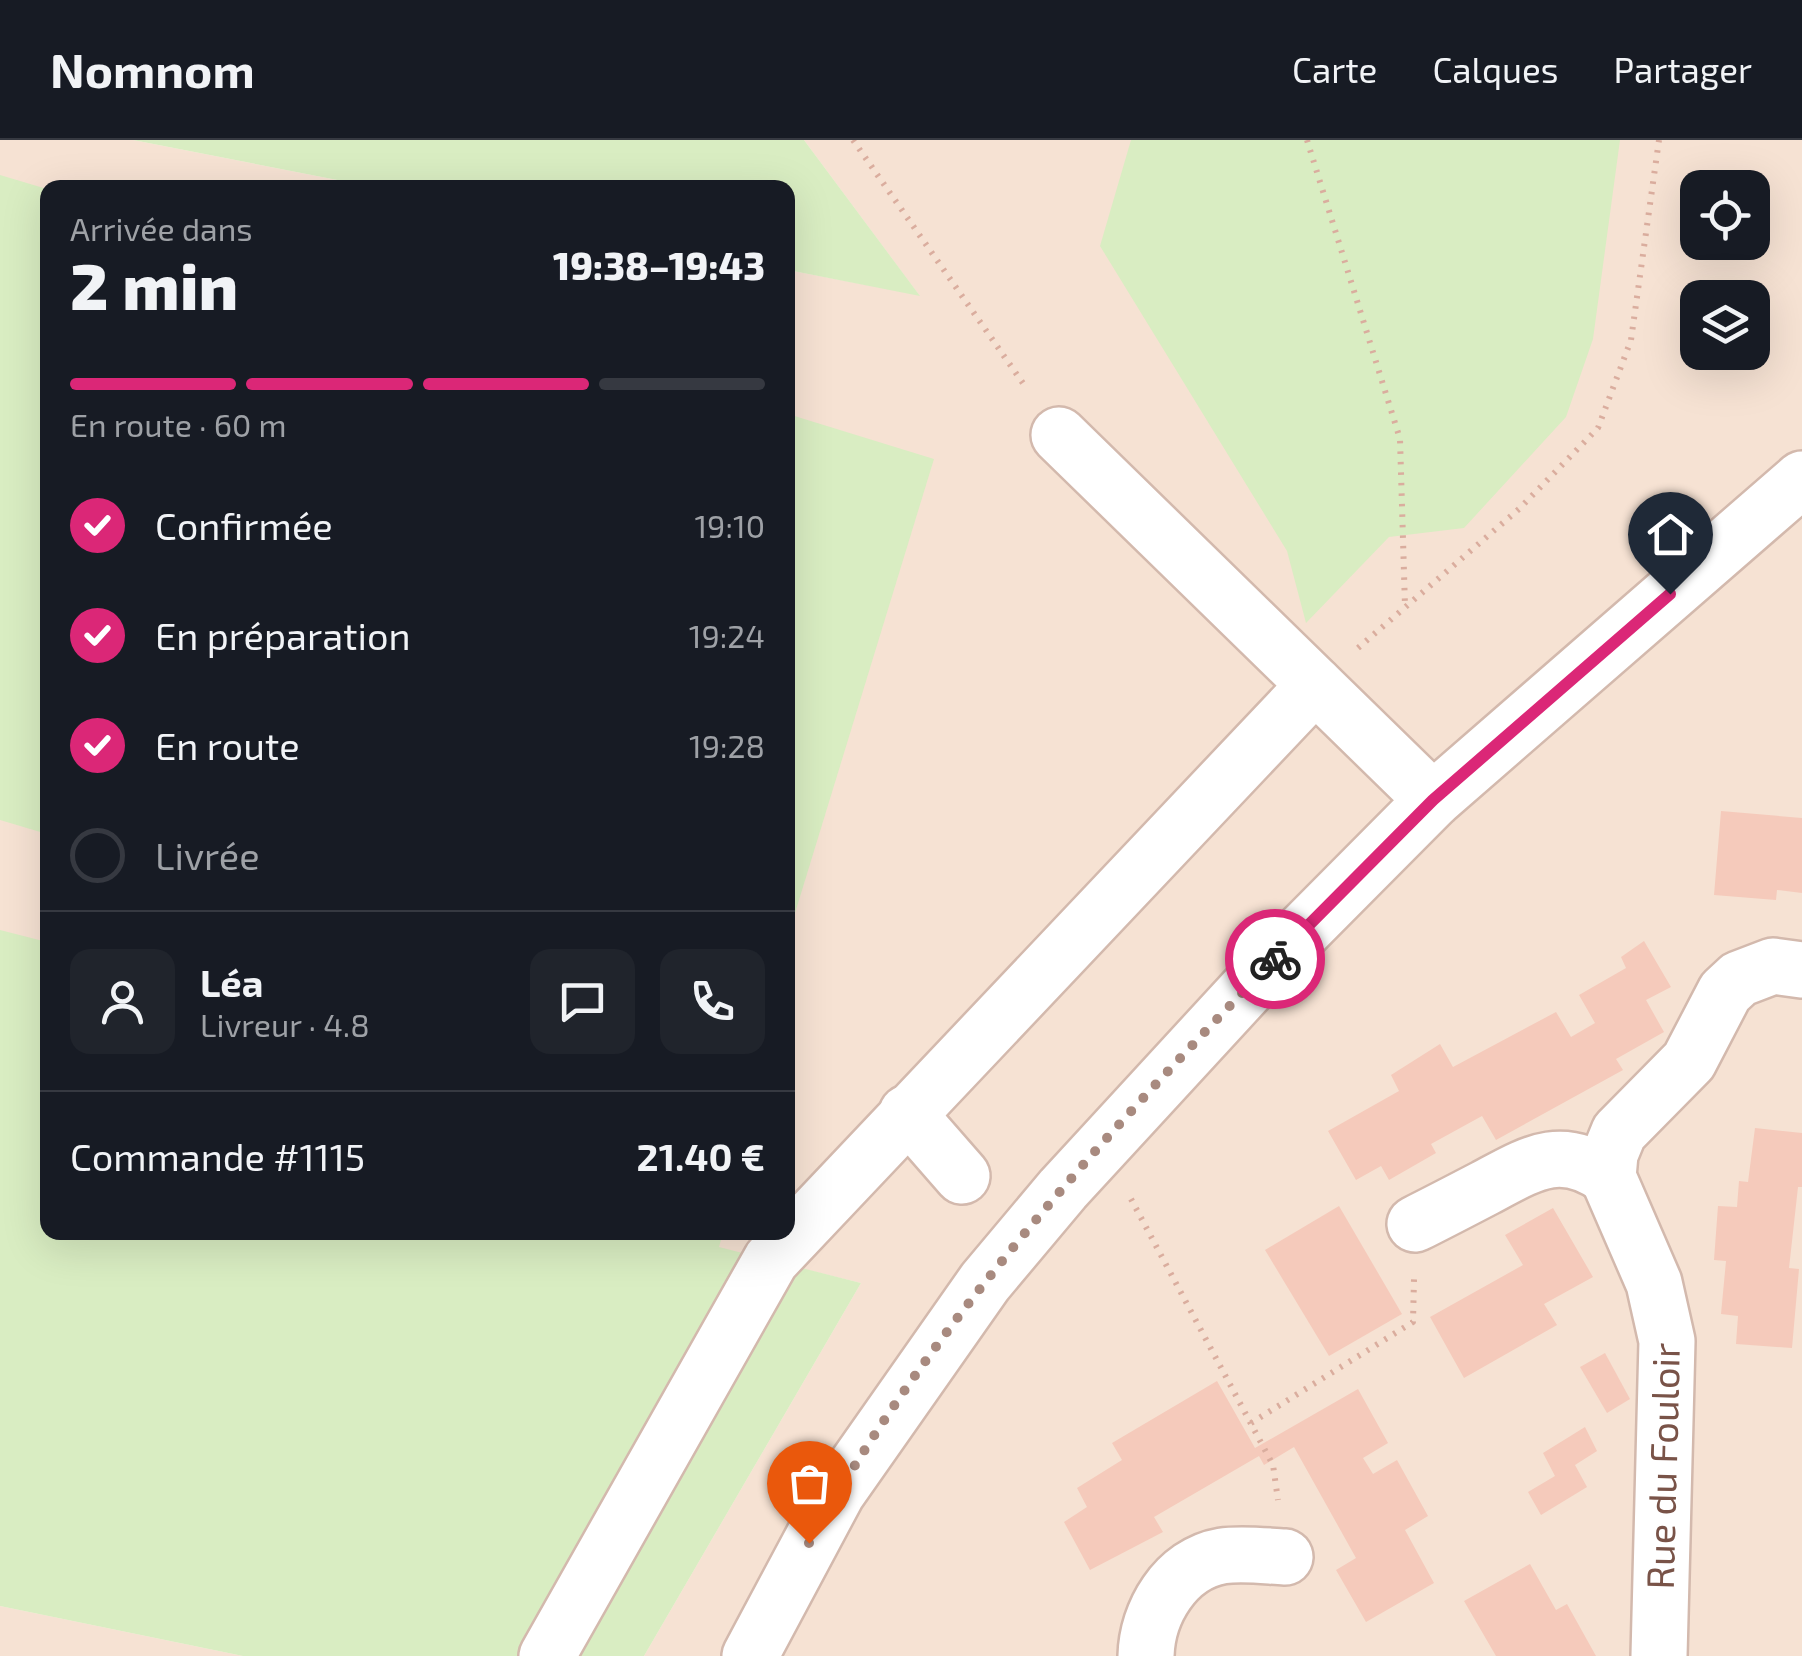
<!DOCTYPE html>
<html lang="fr">
<meta charset="utf-8">
<style>
:root{--surface:#171b24;--page:#20242c;--text:#f1f3f6;--muted:#9ea1a6;--line:#363941;--accent:#db2777}
body{margin:0;font-family:"Exo 2",sans-serif;background:var(--page);color:var(--text);height:100vh;display:flex;flex-direction:column;font-size:38px;white-space:nowrap}
*{box-sizing:border-box;margin:0}
p{font-size:32px;color:var(--muted)}
.icon{flex:none;width:55px;height:55px;fill:none;stroke:currentColor;stroke-width:2;stroke-linecap:round;stroke-linejoin:round}
.map{position:relative;flex:1;overflow:hidden}
.side{position:absolute;left:40px;top:40px;width:755px;height:1060px;display:flex;flex-direction:column;background:var(--surface);border-radius:20px;box-shadow:0 10px 40px #0002}
.side>*{flex:none}
.tools{position:absolute;left:1680px;top:30px;display:grid;gap:20px}
.tools a{display:grid;place-items:center;width:90px;height:90px;border-radius:20px;background:var(--surface);box-shadow:0 10px 40px #0002;font-size:50px}
.pin{position:absolute;display:grid;place-items:center;width:85px;height:85px;color:#fff;margin:-102px -42px;border-radius:50% 50% 50% 0;rotate:-45deg;box-shadow:0 0 10px #0007}
.pin .icon{rotate:45deg}
.courier{position:absolute;display:grid;place-items:center;width:100px;height:100px;margin:-50px;border:8px solid #db2777;border-radius:50%;background:#fff;color:#222;box-shadow:0 2px 12px #0007}
.overview em{font-style:normal;font-weight:800}
.overview div{display:flex;flex-direction:column-reverse}
.overview{display:flex;align-items:center;justify-content:space-between;height:170px;padding:0 30px}
h1{font-size:65px;font-weight:800;line-height:75px}
.bar{display:grid;grid-template-columns:repeat(4,1fr);gap:15px 10px;align-content:center;height:120px;padding:0 30px}
.bar i{height:12px;border-radius:8px;background:var(--line)}
.bar .current{background:var(--accent)}
.bar p{grid-column:span 4}
.line{display:flex;align-items:center;gap:25px;padding:0 30px;border-top:2px solid var(--line)}
.line div{flex:1}
.round{display:grid;place-items:center;flex:none;width:105px;height:105px;border-radius:20px;background:var(--page)}
ol{padding:0 30px;list-style:none}
li{display:flex;align-items:center;gap:30px;height:110px}
li p{margin-inline-start:auto}
li .icon{padding:10px;border-radius:50%;background:var(--accent);color:#fff;stroke-width:4}
li:last-child{color:var(--muted)}
li i{width:55px;height:55px;border:5px solid var(--line);border-radius:50%}
header{display:flex;align-items:center;gap:60px;box-sizing:border-box;height:140px;padding:0 50px;background:var(--surface);border-bottom:2px solid var(--line)}
header strong{font-size:48px}
nav{display:flex;gap:55px;margin-inline-start:auto;font-size:35px}
.map>svg:first-child{display:block}
.residential{fill:#f6e2d3;fill-rule:evenodd}
.green{fill:#d9edc2}
.building{fill:#f5cabb}
.lines{fill:none;stroke-linecap:round;stroke-linejoin:round}
.minor-casing{stroke:#d3b9ad;stroke-width:60}
.path{stroke:#daad9e;stroke-width:6;stroke-dasharray:2.5 8;stroke-linecap:butt}
.minor{stroke:#fff;stroke-width:55}
.done{stroke:#a88a7f;stroke-width:10;stroke-dasharray:0 18}
.route{stroke:#db2777;stroke-width:12}
.labels{text-anchor:middle;stroke-width:10;stroke-linejoin:round;paint-order:stroke}
.street-label{font-size:38px;fill:#795348;stroke:#fff6ed}
</style>
<header>
<strong>Nomnom</strong>
<nav><a>Carte</a><a>Calques</a><a>Partager</a></nav>
</header>
<div class="map">
<svg width="1802" height="1516" viewBox="0 0 1802 1516">
<rect width="100%" height="100%" fill="#fef1e5"/>
<g class="residential">
<polygon points="0,0 133,0 373,47 48,48 47,949 0,937"/>
<path d="M804 0H1802V1516H644L861 1143 656 1093 788 1092V130L919 155ZM1698 48H1752V102H1698ZM1698 158H1752V212H1698Z"/>
<polygon points="0,1466 243,1516 0,1516"/>
</g>
<g class="green">
<polygon points="133,0 804,0 920,156 788,130 788,48 373,47"/>
<polygon points="1131,0 1620,0 1593,199 1566,277 1464,388 1389,397 1306,483 1287,411 1100,106"/>
<polygon points="0,35 47,49 47,694 0,680"/>
<polygon points="788,274 934,319 788,796"/>
<polygon points="0,790 47,802 48,1092 723,1093 719,1107 861,1143 644,1516 243,1516 0,1466"/>
</g>
<g class="building">
<polygon points="1721,671 1802,678 1802,753 1777,750 1776,760 1714,755"/>
<polygon points="1644,801 1671,847 1646,860 1664,892 1616,919 1623,930 1496,1000 1482,976 1431,1004 1436,1013 1389,1040 1381,1026 1356,1040 1328,991 1399,951 1391,935 1440,904 1453,927 1556,872 1571,897 1595,883 1579,855 1626,828 1621,817"/>
<polygon points="1755,988 1802,993 1802,1047 1798,1047 1789,1128 1799,1129 1792,1208 1736,1204 1738,1176 1721,1174 1726,1121 1714,1120 1718,1066 1737,1067 1739,1041 1748,1042"/>
<polygon points="1339,1066 1402,1174 1329,1216 1265,1110"/>
<polygon points="1553,1068 1593,1137 1544,1164 1557,1185 1464,1238 1430,1177 1523,1125 1505,1095"/>
<polygon points="1605,1213 1630,1259 1607,1273 1580,1227"/>
<polygon points="1217,1241 1255,1308 1358,1249 1388,1303 1363,1318 1373,1334 1397,1320 1428,1376 1405,1390 1434,1443 1366,1482 1336,1430 1356,1418 1294,1307 1264,1325 1259,1316 1154,1377 1163,1392 1090,1430 1064,1382 1087,1367 1077,1348 1122,1320 1112,1303"/>
<polygon points="1585,1287 1597,1311 1575,1325 1587,1347 1541,1375 1528,1352 1555,1336 1543,1313"/>
<polygon points="1530,1424 1556,1470 1567,1464 1596,1516 1496,1516 1464,1461"/>
</g>
<g class="lines">
<defs>
<g id="minor">
<polyline points="1059,295 1433,660"/>
<polyline points="907,973 962,1036"/>
<path d="M1415 1084C1439 1072 1462 1060 1485 1048 1530 1024 1561 1003 1608 1037"/>
<polyline points="547,1516 771,1120 1315,545"/>
<polyline points="750,1516 837,1353 985,1142 1063,1049 1271,823 1433,660 1802,339"/>
<path d="M1146 1516C1147 1473 1175 1424 1222 1416 1242 1413 1265 1416 1285 1417"/>
<path id="s1" d="M1659 1516 1667 1201 1654 1143 1608 1037 1610 1014 1619 992 1689 921 1725 852 1739 839 1773 826 1802 830"/>
</g>
</defs>
<use href="#minor" class="minor-casing"/>
<g class="path">
<polyline points="853,0 1027,249"/>
<polyline points="1307,0 1400,299 1405,466"/>
<polyline points="1358,508 1519,369 1598,288 1631,200 1659,0"/>
<polyline points="1131,1059 1273,1325 1278,1360"/>
<polyline points="1251,1283 1413,1182 1414,1139"/>
</g>
<use href="#minor" class="minor"/>
</g>
<g class="lines">
<path class="done" d="M809 1403C930 1185 1102 997 1275 819"/>
<polyline class="route" points="1275,819 1433,660 1670,454"/>
</g>
<g class="labels">
<g class="street-label">
<text dy="13" stroke="none"><textPath href="#s1" startOffset="190">Rue du Fouloir</textPath></text>
</g>
</g>
</svg>
<div class="tools">
<a><svg class="icon" aria-label="locate" viewBox="0 0 24 24"><circle cx="12" cy="12" r="6"/><path d="M12 2v4M12 18v4M2 12h4M18 12h4"/></svg></a>
<a><svg class="icon" aria-label="layers" viewBox="0 0 24 24"><path d="M12 4l9 5-9 5-9-5zM3 14l9 5 9-5"/></svg></a>
</div>
<div class="pin" style="left:809px;top:1403px;background:#ea580c"><svg class="icon" aria-label="bag" viewBox="0 0 24 24"><path d="M5 8h14l-1 12H6zM9 8a3 3 0 0 1 6 0"/></svg></div>
<div class="pin" style="left:1670px;top:454px;background:#1f2937"><svg class="icon" aria-label="home" viewBox="0 0 24 24"><path d="M3 11l9-7 9 7M6 9v11h12V9"/></svg></div>
<div class="courier" style="left:1275px;top:819px"><svg class="icon" aria-label="bike" viewBox="0 0 24 24"><circle cx="6" cy="16" r="4"/><circle cx="18" cy="16" r="4"/><path d="M6 16l4-8h5l3 8M10 8l3 8H6M13 5h3"/></svg></div>
<section class="side">
<div class="overview"><div><h1>2 min</h1><p>Arrivée dans</p></div><em>19:38–19:43</em></div>
<div class="bar"><i class="current"></i><i class="current"></i><i class="current"></i><i></i><p>En route · 60 m</p></div>
<ol>
<li><svg class="icon" aria-label="check" viewBox="0 0 24 24"><path d="M5 12l5 5 9-10"/></svg>Confirmée<p>19:10</p></li>
<li><svg class="icon" aria-label="check" viewBox="0 0 24 24"><path d="M5 12l5 5 9-10"/></svg>En préparation<p>19:24</p></li>
<li><svg class="icon" aria-label="check" viewBox="0 0 24 24"><path d="M5 12l5 5 9-10"/></svg>En route<p>19:28</p></li>
<li><i></i>Livrée</li>
</ol>
<div class="line" style="height:180px"><a class="round"><svg class="icon" aria-label="person" viewBox="0 0 24 24"><circle cx="12" cy="8" r="4"/><path d="M4 21q1-7 8-7t8 7"/></svg></a><div><b>Léa</b><p>Livreur · 4.8</p></div><a class="round"><svg class="icon" aria-label="chat" viewBox="0 0 24 24"><path d="M4 5h16v11H9l-5 4z"/></svg></a><a class="round"><svg class="icon" aria-label="phone" viewBox="0 0 24 24"><path d="M5 4h4l2 5-3 2q2 4 5 5l2-3 5 2v4C11 20 4 13 5 4z"/></svg></a></div>
<div class="line" style="height:130px"><div>Commande #1115</div><b>21.40 €</b></div>
</section>
</div>
